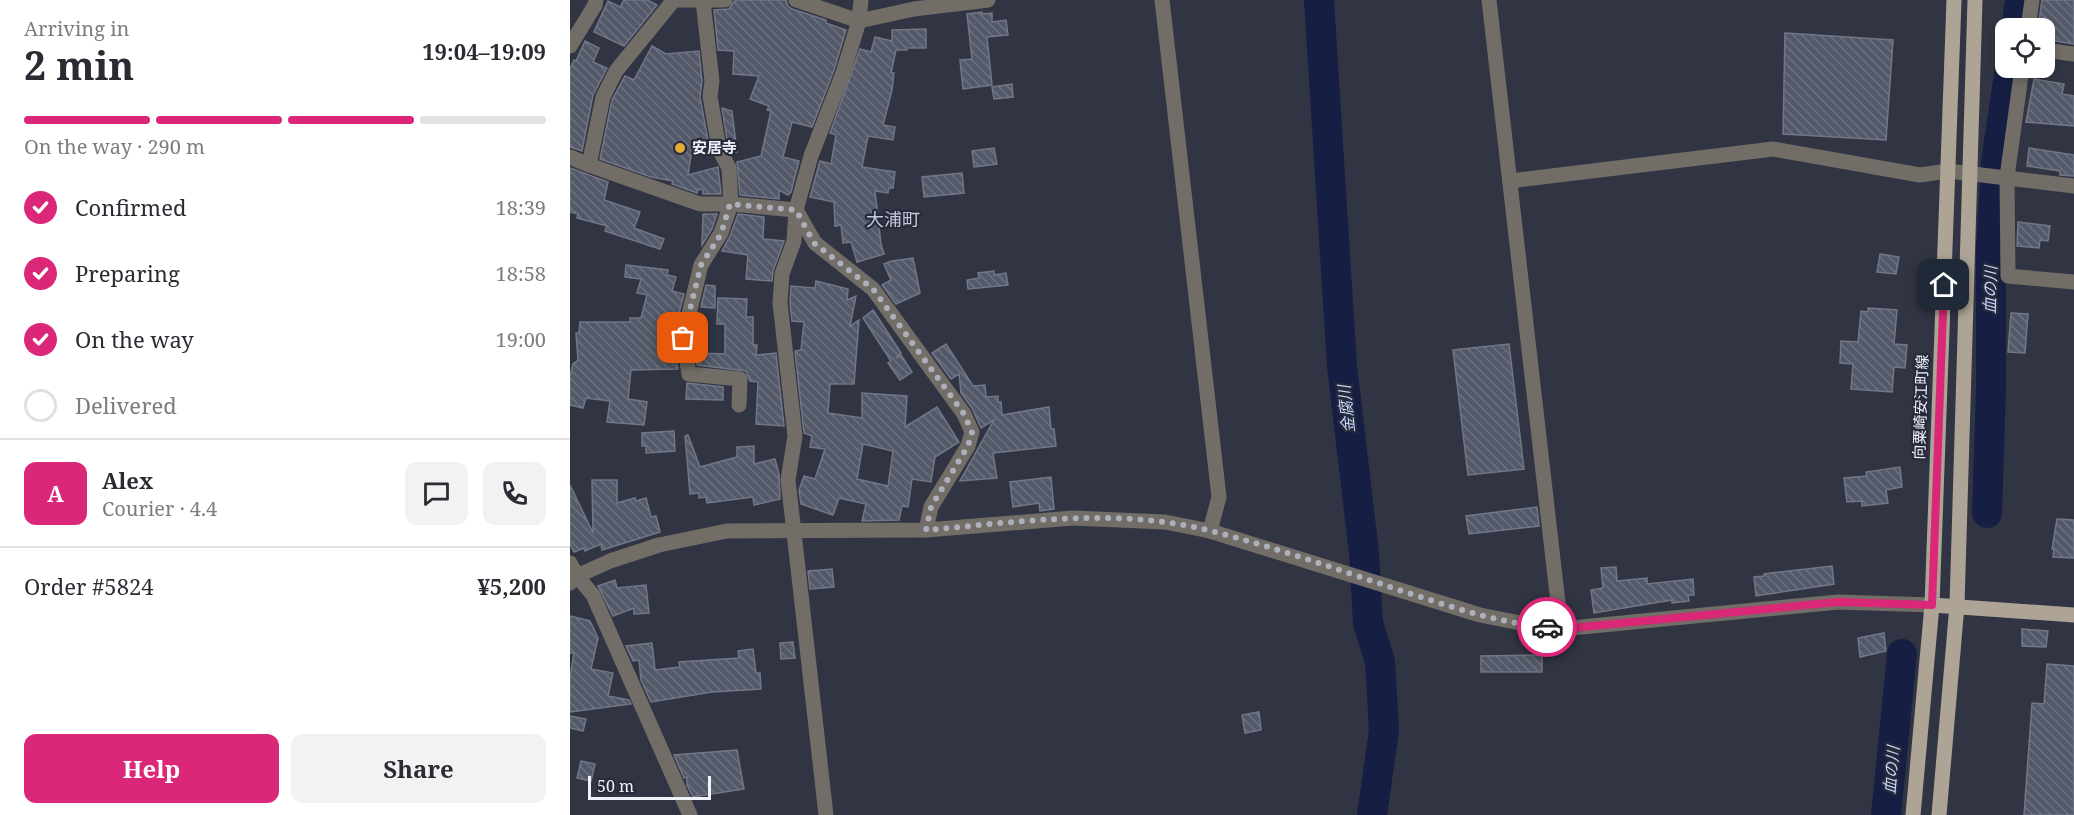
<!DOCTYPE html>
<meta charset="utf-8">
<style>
:root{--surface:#fff;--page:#f2f2f3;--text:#2b2b33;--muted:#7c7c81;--line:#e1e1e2;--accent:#db2777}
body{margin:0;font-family:"Noto Serif","Noto Sans JP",serif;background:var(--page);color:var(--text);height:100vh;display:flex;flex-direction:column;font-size:22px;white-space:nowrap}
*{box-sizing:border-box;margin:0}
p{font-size:20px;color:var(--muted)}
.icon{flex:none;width:33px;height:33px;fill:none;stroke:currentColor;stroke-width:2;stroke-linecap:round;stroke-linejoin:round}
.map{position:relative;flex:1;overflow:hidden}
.panel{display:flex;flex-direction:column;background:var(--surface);width:570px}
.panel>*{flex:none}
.tools{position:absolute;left:1425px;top:18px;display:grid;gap:12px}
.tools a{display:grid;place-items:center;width:60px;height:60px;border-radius:12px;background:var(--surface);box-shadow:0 3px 9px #0003;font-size:30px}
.scale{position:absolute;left:18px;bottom:15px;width:123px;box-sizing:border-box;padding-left:6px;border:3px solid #eff2fb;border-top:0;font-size:16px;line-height:21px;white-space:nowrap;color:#eff2fb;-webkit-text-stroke:4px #272b39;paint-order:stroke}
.pin{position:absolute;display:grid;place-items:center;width:51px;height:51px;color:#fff;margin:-26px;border-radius:12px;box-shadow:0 3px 9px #0006}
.courier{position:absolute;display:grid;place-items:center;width:60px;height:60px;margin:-30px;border:4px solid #db2777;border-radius:50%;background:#fff;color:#222;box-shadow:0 2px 8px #0007}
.headline em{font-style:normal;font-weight:700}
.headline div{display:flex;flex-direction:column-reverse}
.headline{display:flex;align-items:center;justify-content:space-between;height:102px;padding:0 24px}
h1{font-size:39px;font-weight:700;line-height:45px}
.bar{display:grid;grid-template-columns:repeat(4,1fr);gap:9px 6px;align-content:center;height:72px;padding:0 24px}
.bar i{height:8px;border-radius:4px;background:var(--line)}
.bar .selected{background:var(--accent)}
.bar p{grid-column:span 4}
.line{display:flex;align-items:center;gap:15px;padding:0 24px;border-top:2px solid var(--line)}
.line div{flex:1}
.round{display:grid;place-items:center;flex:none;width:63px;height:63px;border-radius:12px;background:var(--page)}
ol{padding:0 24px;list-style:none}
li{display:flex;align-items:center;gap:18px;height:66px}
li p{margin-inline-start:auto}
li .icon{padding:6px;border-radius:50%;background:var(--accent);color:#fff;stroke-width:4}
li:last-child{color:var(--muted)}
li i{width:33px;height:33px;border:3px solid var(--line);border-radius:50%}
.primary-button{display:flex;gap:12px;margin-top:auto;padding:12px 24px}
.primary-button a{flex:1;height:69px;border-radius:12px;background:var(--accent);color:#fff;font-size:24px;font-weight:700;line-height:69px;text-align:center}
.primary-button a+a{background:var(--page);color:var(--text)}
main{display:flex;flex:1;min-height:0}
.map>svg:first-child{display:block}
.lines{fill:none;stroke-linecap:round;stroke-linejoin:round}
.river{stroke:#161f43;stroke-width:30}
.building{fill:url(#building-back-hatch);stroke:#727787;stroke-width:1.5;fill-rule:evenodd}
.minor{stroke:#726d67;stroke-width:15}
.major{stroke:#ada496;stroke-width:15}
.done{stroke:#acb0bb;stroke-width:6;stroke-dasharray:0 10.8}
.route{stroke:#db2777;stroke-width:8}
.poi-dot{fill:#e9ab38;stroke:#272b39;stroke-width:2}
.labels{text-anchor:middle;stroke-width:4.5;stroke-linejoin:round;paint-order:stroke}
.poi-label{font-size:15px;font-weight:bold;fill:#eff2fb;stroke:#272b39;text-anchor:start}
.street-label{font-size:15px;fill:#eff2fb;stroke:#272b39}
.water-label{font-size:16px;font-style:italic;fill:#c7d5ff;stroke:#272b39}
.quarter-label{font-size:18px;fill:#c3c9db;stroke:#272b39}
</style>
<main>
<section class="panel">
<div class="headline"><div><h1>2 min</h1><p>Arriving in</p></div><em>19:04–19:09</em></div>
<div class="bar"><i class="selected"></i><i class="selected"></i><i class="selected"></i><i></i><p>On the way · 290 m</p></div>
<ol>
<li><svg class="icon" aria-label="check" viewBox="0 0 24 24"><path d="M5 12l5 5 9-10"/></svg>Confirmed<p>18:39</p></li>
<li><svg class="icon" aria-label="check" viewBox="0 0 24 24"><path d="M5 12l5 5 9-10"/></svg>Preparing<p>18:58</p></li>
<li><svg class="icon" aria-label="check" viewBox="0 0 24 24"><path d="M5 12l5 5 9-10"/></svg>On the way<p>19:00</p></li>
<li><i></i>Delivered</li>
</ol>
<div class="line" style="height:108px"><b class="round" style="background:var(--accent);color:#fff">A</b><div><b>Alex</b><p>Courier · 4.4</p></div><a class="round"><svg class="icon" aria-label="chat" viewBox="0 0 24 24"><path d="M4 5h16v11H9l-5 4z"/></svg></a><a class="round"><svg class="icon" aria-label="phone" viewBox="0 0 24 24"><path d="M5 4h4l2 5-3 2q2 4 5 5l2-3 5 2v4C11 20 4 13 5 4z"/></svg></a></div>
<div class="line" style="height:78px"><div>Order #5824</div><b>¥5,200</b></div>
<div class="primary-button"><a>Help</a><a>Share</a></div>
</section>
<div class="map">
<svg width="1504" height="815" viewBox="0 0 1504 815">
<defs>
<pattern id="building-back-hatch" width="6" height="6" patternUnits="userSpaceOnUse" patternTransform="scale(1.5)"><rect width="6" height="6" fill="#535968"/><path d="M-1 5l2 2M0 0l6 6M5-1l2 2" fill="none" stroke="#6c717e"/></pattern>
</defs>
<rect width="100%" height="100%" fill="#313543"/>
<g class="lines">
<g class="river">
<polyline points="749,0 772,366 794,553 798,623 810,662 814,730 802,815"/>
<polyline points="1446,28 1450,0"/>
<polyline points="1417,513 1421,389 1421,248 1426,162 1440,68"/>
<polyline points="1316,815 1332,654"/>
</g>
</g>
<g class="building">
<polygon points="54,0 77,0 87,5 54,46 24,32 38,1 50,7"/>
<polygon points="165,0 216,0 218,6 222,9 256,20 256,23 276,30 264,70 242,127 222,122 213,157 229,161 221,192 218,195 209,190 209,199 170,195 167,162 191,156 201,111 197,110 199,106 180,99 189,76 163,74 164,51 148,50 144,10 159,9"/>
<polygon points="1472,0 1504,0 1504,44 1474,39 1474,28 1468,28"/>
<polygon points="412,12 412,14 422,13 422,22 436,20 438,35 417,37 422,85 393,89 390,60 402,59 397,14"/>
<polygon points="356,29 356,48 337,48 337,50 326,50 321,73 324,73 322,90 313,125 325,127 323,140 298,136 292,167 325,172 323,188 319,188 318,193 305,191 311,244 314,254 287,262 281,242 273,243 271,225 265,226 264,202 240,197 250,161 261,164 266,135 260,133 290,49 301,52 305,37 322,41 322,30"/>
<polygon points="1215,33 1323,40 1316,140 1213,134"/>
<polygon points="15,41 29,48 23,62 37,68 23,95 12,151 0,147 0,69 4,60 6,61"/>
<polygon points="82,46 96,54 129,51 132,81 130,97 139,146 123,143 118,175 148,167 151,194 133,194 133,190 128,189 127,193 102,184 103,181 81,177 30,159 42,100 55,76 64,80"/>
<polygon points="1464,79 1494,84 1492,94 1504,96 1504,126 1456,122"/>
<polygon points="442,84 443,97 424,99 422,87"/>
<polygon points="152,108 162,111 167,152 161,151 158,146"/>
<polygon points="424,148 427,164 404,167 402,151"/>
<polygon points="1459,148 1504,155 1504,176 1490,175 1490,171 1457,166"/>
<polygon points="0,168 38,182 34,200 70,212 64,228 94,239 90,249 35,231 37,226 7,218 8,214 0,212"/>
<polygon points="392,173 394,193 354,197 352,177"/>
<polygon points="133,214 147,214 142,229 132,245"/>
<polygon points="168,214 194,217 193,239 214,241 203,271 202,281 176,279 178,255 152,251 160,236"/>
<polygon points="1448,222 1480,226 1478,241 1470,240 1469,248 1447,246"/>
<polygon points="1310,254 1329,257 1326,274 1307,272"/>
<polygon points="343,258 350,293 326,304 312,285 321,280 314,264 322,261"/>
<polygon points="56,265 98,270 97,275 106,277 102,291 114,294 103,336 108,369 61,370 58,399 77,402 74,425 37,422 40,401 16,398 13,408 0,405 0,377 3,364 8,360 6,333 9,333 10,322 60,322 60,318 71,318 77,295 67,293 71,279 55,277"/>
<polygon points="424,271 424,275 436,273 438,285 398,289 397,280 409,278 408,273"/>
<path d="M246 281 278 289 277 300 286 296 280 326 289 320 284 384H260L258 413 292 418V393L337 396 335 427 367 407 389 442 365 457 361 482 342 479 338 507 332 506 329 520 292 521 296 504 269 498 263 515 231 504 229 490 234 476 245 479 255 449 240 447 242 436 234 433 225 351 231 350 234 322 222 321 220 303 221 286 245 288ZM293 444 323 451 318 486 287 479Z"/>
<polygon points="136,285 145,286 145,308 131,307"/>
<polygon points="148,298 177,299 176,317 183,317 183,345 187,345 186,355 206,353 214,426 186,424 188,382 180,381 176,371 127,365 124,342 130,343 129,353 155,354 155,324 147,324"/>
<polygon points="1298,308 1327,310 1324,344 1337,345 1335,368 1324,367 1322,392 1281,389 1283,364 1270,363 1271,341 1288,342 1291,311 1298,312"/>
<polygon points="303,310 331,353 326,358 331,355 342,372 330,380 318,363 321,361 293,318"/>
<polygon points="1441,313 1458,314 1455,353 1438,352"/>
<polygon points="376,344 403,386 415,385 416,397 428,396 428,402 431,402 432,415 479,407 481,429 484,429 486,446 423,453 427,478 390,481 424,420 411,428 402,408 391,393 389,374 381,379 362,353"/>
<polygon points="939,344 954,469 898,475 883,350"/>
<polygon points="117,383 153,387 153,400 116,399"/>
<polygon points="104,431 105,451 76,453 76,446 72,446 72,433"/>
<polygon points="118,435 130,467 167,457 167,447 184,446 184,464 205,459 209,474 210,499 184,505 183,497 137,503 136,497 129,498 129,493 120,494 115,436"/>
<polygon points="1330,467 1332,487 1316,490 1318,503 1292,506 1292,501 1277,502 1274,478 1297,476 1296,472"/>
<polygon points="481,477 484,509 470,511 469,503 443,507 440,482"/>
<polygon points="22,480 47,480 47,503 65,498 66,501 76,498 81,517 86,516 90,532 32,550 31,544 15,551 14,548 4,552 0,544 0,485 23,533"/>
<polygon points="967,507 969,526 899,534 896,516"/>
<polygon points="1487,519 1504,520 1504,558 1483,557 1484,549 1482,549"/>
<polygon points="1262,566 1264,584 1186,596 1184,577 1194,576 1194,574"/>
<polygon points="1046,567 1047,581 1077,578 1077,584 1123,579 1124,595 1118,595 1119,601 1102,603 1102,600 1024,613 1021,590 1033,588 1031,568"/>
<polygon points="262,569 264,587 240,589 238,571"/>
<polygon points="45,580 47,588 76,585 79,613 64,614 64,608 43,616 28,586"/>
<polygon points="0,616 20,621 28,638 21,669 43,673 38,696 59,700 61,704 0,712 0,677 4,653 0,653"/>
<polygon points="1452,629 1478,631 1476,647 1452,646"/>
<polygon points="1314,633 1316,651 1290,657 1288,638"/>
<polygon points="223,642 225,658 211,659 210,643"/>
<polygon points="82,643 85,670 110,667 109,662 169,658 168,651 183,649 186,673 190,673 191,689 142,692 81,702 71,680 69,660 63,661 56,646"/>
<polygon points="972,655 972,672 911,672 911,656"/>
<polygon points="1477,664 1504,666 1504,815 1454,815 1462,703 1474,704"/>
<polygon points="689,712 691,730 675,733 672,715"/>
<polygon points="0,716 16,719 13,731 0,728"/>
<polygon points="167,750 174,789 123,797 117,785 117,777 114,778 104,755"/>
<polygon points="11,761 25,764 21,781 7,778"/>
</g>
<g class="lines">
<g class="minor">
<polyline points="101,0 155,0"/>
<polyline points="226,0 289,21 344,9 418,0"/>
<polyline points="592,0 649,497 640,531"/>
<polyline points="919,0 991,629"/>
<polyline points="133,1 142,81 140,96 149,149 159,168 161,204 226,210 245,243 303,289 394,414 402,432 398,446 361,507 356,530"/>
<polyline points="1458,28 1462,0"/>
<polyline points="0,46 25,5 26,0"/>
<polyline points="1474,50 1504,54"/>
<polyline points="1452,68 1437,177 1438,276 1504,282"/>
<polyline points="0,157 19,165 33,97 46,71 103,1"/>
<polyline points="19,165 130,204 161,204 151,233 131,265 113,338 119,374 170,379 169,405"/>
<polyline points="940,181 1203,149 1350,175 1378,171 1504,186"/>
<polyline points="0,563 7,576 23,595 120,815"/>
<polyline points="0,583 7,576 40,561 89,545 157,531 356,530 503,518 595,522 640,531 910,615 970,627 991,629 1268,602 1362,605"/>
<polyline points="256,815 218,480 225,436 210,303 212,274 224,241 226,210 241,156 273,73 289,21 291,0"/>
</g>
<g class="major">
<polyline points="1362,605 1504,615"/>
<polyline points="1343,815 1362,605 1384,0"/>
<polyline points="1369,815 1387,605 1405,0"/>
</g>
</g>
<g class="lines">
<path class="done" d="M113 338 131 265 151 234 160 204 226 210 244 243 303 289 394 414 402 432 398 446 361 507 356 530C450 522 548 507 641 531 705 547 769 570 832 591 879 606 927 623 977 627"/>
<polyline class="route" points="977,627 991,629 1268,602 1362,605 1374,285"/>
</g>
<circle class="poi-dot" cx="110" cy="148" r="6"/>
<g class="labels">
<g class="poi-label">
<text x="122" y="153">安居寺</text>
</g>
<g class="street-label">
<text transform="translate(1351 407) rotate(-88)" y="5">向粟崎安江町線</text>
</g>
<g class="water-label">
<text transform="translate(1420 290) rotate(-89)" y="6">血の川</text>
<text transform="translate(776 409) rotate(-96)" y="6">金腐川</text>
<text transform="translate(1321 770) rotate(-85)" y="6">血の川</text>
</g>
<g class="quarter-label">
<text x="323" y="226">大浦町</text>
</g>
</g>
</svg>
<div class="tools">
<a><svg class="icon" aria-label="locate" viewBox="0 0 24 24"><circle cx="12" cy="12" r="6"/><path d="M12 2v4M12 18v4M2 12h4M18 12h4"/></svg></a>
</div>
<div class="scale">50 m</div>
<div class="pin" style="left:113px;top:338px;background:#ea580c"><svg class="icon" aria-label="bag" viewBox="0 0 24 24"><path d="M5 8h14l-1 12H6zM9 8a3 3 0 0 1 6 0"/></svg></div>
<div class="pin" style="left:1374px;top:285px;background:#1f2937"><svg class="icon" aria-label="home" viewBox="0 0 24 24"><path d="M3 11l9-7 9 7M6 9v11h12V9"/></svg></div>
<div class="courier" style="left:977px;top:627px"><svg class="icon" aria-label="car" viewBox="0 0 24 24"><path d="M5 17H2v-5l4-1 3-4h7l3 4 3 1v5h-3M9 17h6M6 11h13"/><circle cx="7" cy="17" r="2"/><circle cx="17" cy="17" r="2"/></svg></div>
</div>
</main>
